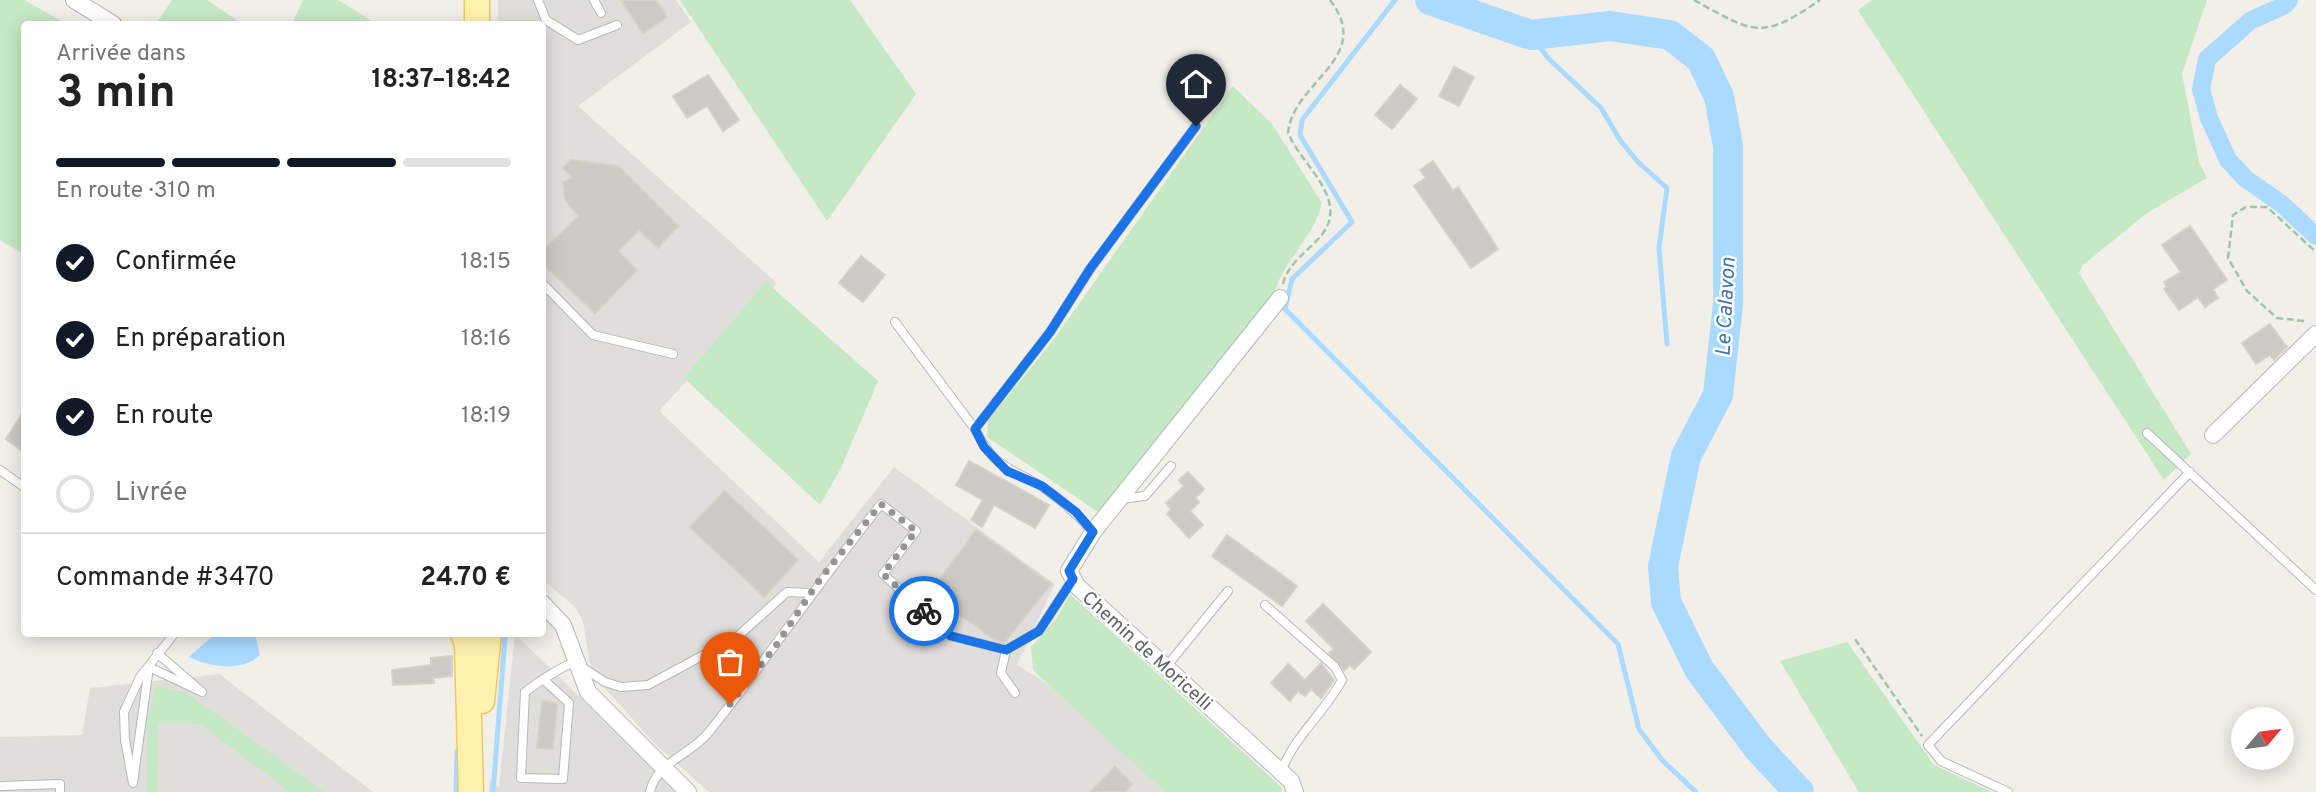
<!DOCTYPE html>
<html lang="fr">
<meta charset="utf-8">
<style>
:root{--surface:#fff;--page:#f2f2f2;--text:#222;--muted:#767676;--line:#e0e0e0;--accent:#111827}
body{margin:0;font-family:Overpass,sans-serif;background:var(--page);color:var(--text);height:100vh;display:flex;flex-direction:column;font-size:26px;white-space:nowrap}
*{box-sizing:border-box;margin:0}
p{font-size:23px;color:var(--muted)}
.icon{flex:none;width:38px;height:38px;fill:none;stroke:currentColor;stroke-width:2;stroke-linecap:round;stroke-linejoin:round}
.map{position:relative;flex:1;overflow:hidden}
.side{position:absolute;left:21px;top:21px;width:525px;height:616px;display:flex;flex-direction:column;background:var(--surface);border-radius:7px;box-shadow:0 4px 18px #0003}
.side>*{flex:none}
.needle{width:46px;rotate:61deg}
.buttons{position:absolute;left:2231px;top:707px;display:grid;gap:14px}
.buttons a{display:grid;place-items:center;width:63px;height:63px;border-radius:50%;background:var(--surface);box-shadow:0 4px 18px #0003;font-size:35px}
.pin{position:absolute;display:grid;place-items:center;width:60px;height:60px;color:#fff;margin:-72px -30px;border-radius:50% 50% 50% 0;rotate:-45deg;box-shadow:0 0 7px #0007}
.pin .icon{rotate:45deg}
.courier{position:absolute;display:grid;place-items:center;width:70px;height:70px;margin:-35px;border:5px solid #1a73e8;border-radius:50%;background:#fff;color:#222;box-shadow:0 2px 9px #0007}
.headline em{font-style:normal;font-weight:700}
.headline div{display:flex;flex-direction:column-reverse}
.headline{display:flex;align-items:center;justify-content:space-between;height:119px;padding:0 35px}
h1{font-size:46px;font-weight:700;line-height:52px}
.bar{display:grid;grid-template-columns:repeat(4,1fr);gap:10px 7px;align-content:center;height:84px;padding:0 35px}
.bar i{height:9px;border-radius:5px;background:var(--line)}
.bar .selected{background:var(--accent)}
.bar p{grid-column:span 4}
.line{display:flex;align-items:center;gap:18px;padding:0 35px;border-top:2px solid var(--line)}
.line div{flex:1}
ol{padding:0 35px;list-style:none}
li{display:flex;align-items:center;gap:21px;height:77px}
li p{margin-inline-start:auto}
li .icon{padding:7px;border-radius:50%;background:var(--accent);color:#fff;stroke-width:4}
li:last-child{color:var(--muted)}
li i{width:38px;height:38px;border:4px solid var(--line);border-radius:50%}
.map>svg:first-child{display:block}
.industrial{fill:#e0deda}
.green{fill:#c5e8c5}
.water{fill:#aadaff}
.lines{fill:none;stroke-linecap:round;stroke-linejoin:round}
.stream{stroke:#aadaff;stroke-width:5}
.canal{stroke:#aadaff;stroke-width:18}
.river{stroke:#aadaff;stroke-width:30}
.building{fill:#cccac5;stroke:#d6d1c6;stroke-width:2}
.service-casing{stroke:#b5b8bc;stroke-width:10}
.minor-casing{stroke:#b5b8bc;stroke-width:18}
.primary-casing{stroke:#f2c960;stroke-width:27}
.path{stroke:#9cc7a9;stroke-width:2.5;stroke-dasharray:7 3.5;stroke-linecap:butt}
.service{stroke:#fff;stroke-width:8}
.minor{stroke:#fff;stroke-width:16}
.primary{stroke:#fff2af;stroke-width:24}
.done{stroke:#929495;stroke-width:7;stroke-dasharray:0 12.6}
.route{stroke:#1a73e8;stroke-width:9}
.labels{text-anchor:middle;stroke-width:5;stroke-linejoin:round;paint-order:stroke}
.street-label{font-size:19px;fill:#5f6368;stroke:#fff}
.water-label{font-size:21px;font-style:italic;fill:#4174aa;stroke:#fff}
</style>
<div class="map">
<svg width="2316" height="792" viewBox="0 0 2316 792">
<rect width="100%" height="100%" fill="#f1efe8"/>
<g class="industrial">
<polygon points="498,0 676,0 691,22 578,106 777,283 659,411 819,562 894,467 1055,584 1017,665 1058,690 1165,792 709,792 654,743 601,684 590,665 583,621 575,607 543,580 542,24 498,24"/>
<polygon points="515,634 617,733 678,792 489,792 489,780 499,788"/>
<polygon points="219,674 373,792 0,792 0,737 82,735 90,688"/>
</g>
<g class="green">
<polygon points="0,0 24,0 67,24 24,24 24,254 0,240"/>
<polygon points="172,0 207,0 242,24 156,24"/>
<polygon points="303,0 338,0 377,24 292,24"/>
<polygon points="680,0 850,0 916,94 827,221"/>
<polygon points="1872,0 2207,0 2182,74 2199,162 2207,178 2147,213 2083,265 2079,273 2191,454 2164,480 1858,10"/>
<path d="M1233 86 1272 124 1322 203C1314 238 1283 260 1274 294L1098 512 987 437 988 420 1052 342Z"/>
<polygon points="766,282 878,381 841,468 820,505 684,378"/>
<polygon points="1070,594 1281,787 1282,792 1165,792 1033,670 1031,647 1056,619"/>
<polygon points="1847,642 1934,765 1992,792 1859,792 1780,661"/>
<polygon points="156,686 187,693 324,792 290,792 200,724 158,723 157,792 147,792 147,724"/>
</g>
<path class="water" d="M215 634H255L260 655C243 672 208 667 189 657Z"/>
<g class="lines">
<g class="stream">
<polyline points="1395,0 1302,120 1300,135 1352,222 1292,279 1285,309 1618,644 1639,729 1662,760 1696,792"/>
<polyline points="1531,35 1548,58 1601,108 1620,140 1638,162 1667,188 1659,248 1667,344"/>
<polyline points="456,792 457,751"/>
<polyline points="493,792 505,637"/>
</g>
<polyline class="canal" points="2289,0 2285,5 2250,21 2207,59 2201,89 2209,118 2228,160 2246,179 2283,205 2316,236"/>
<polyline class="river" points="1430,0 1531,35 1610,26 1670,35 1701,59 1719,97 1728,146 1728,304 1718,395 1686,456 1663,566 1666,602 1699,669 1758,748 1799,792"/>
</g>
<g class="building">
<polygon points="621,0 656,0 667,17 643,33"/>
<polygon points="1454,67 1474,77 1459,106 1439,96"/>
<polygon points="708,75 739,120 723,131 707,106 687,118 673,96"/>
<polygon points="1400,85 1417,99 1392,129 1375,115"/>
<polygon points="571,160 618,166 678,226 658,248 639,230 618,251 637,270 595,313 542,263 542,252 579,216 565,200 563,182 573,178 563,168"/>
<polygon points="1433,161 1453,191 1458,187 1498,249 1471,268 1414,186 1426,178 1420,170"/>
<polygon points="2190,226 2227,280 2213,289 2218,298 2205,307 2198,297 2179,310 2164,289 2167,287 2164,282 2181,272 2162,245"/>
<polygon points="861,256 885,275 863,302 839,283"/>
<polygon points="2270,324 2287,347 2274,360 2270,355 2256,364 2242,343"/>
<polygon points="24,411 24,452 6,439"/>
<polygon points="969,461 1049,505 1035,528 994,505 982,527 971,520 983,500 956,485"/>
<polygon points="1188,472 1204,489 1195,498 1199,502 1190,511 1203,525 1189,538 1167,514 1171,509 1166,503 1184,486 1179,480"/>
<polygon points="725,491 798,560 764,597 690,527"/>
<polygon points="976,530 1051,584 1004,643 995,640 930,593"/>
<polygon points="1227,535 1297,586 1282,606 1212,556"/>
<polygon points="1323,604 1371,652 1354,669 1350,665 1344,671 1329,653 1334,649 1306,621"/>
<polygon points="452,656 452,676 433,678 434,683 393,685 392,670 431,665 431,658"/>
<polygon points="1321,663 1334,680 1321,698 1311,689 1305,696 1298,691 1290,701 1271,683 1288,664 1305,680"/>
<polygon points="542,701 557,703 553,749 537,748"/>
<polygon points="1115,767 1132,784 1125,792 1090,792"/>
</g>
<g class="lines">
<defs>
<g id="service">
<polyline points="538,0 546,20 578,40 617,25"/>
<polyline points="594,0 601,13"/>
<polyline points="542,283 593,335 673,354"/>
<path d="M895 322 975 429C996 471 1009 466 1044 488 1063 501 1078 515 1093 532"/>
<polyline points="975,429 1050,332 1090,269 1196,126"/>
<polyline points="2147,433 2316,590"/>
<polyline points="0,470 24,487"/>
<polyline points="1121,499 1145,496 1171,466"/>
<path d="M1265 605 1335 667 1342 680C1325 712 1293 738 1281 772"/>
<polyline points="1006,650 1001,673 1015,693"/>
<polyline points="149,667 133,783 125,740 124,712 140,677 174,634"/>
<polyline points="149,667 202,692 157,653"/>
<polyline points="1166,667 1228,591"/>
<path d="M543 679 569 703 563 779 521 778 525 692C541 680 556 670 574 662L605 682 621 687 648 685 737 637 787 592 811 593"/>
<polyline points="0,786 60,784 60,792"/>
<path d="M650 792C656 762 691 755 709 732 768 658 821 579 881 504L916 531 883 574 951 636 1006 650 1039 631 1073 579"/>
<polyline points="2008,792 1941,761 1928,745 2190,472"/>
</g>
<g id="minor">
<polyline points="74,0 113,24"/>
<polyline points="1280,298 1093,532 1069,571 1077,586 1291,781 1295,792"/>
<polyline points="2213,435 2316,334"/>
<polyline points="542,603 563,625 588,692 688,792"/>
</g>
<g id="primary">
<polyline points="477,24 477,0"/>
<polyline points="463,634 467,644 471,792"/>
<polyline points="482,701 489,634"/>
</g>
</defs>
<use href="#service" class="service-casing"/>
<use href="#minor" class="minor-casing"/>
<use href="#primary" class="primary-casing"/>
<g class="path">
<path d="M1694 0C1754 33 1761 41 1820 0"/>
<path d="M1283 284C1291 249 1342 240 1328 198 1320 175 1298 156 1288 133 1293 81 1375 58 1330 0"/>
<polyline points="2304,321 2277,318 2247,291 2228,258 2233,215 2246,207 2267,207 2316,252"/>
<polyline points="1855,639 1922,736"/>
</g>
<use href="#service" class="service"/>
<use href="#minor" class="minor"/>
<use href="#primary" class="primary"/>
</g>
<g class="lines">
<polyline class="done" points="730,704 775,647 821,578 881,504 916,531 883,574 924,611"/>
<polyline class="route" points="924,611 951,636 1006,650 1039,631 1073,579 1069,571 1093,532 1076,512 1042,486 1007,471 984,447 975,429 1050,332 1090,269 1196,126"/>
</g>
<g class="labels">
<g class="street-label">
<text transform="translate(1148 650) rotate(42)" y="7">Chemin de Moricelli</text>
</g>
<g class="water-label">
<text transform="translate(1725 307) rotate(-87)" y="7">Le Calavon</text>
</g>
</g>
</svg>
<div class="buttons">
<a><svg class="needle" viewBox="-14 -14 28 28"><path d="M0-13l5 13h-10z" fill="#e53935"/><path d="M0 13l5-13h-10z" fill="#767676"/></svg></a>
</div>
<div class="pin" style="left:730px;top:704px;background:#ea580c"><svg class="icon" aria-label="bag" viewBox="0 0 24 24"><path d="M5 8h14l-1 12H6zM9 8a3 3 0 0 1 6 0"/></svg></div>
<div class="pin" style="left:1196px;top:126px;background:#1f2937"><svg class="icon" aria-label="home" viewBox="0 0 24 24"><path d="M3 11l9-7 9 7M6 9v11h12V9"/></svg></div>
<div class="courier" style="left:924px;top:611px"><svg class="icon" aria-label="bike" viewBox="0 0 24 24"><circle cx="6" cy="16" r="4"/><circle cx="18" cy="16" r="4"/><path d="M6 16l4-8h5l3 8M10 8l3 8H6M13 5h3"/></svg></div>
<section class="side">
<div class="headline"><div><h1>3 min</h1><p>Arrivée dans</p></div><em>18:37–18:42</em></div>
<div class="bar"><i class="selected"></i><i class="selected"></i><i class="selected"></i><i></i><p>En route · 310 m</p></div>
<ol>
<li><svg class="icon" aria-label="check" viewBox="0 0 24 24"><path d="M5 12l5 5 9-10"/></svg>Confirmée<p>18:15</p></li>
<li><svg class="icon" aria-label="check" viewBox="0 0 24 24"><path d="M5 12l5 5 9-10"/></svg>En préparation<p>18:16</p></li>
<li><svg class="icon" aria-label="check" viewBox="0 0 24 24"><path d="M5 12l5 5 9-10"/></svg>En route<p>18:19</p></li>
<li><i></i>Livrée</li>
</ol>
<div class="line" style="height:91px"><div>Commande #3470</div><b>24.70 €</b></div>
</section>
</div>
